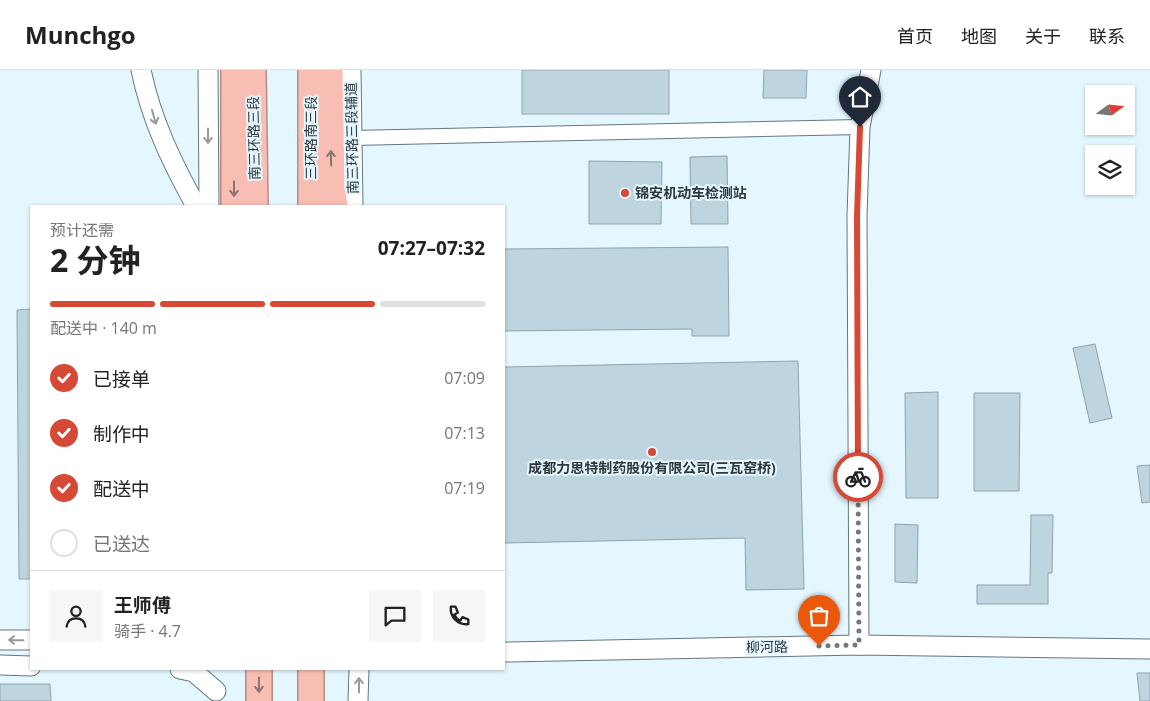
<!DOCTYPE html>
<html lang="zh">
<meta charset="utf-8">
<style>
:root{--surface:#fff;--page:#f6f6f6;--text:#222;--muted:#767676;--line:#e0e0e0;--accent:#d64936}
body{margin:0;font-family:"Open Sans","Noto Sans SC",sans-serif;background:var(--page);color:var(--text);height:100vh;display:flex;flex-direction:column;font-size:19px;white-space:nowrap}
*{box-sizing:border-box;margin:0}
p{font-size:16px;color:var(--muted)}
.icon{flex:none;width:28px;height:28px;fill:none;stroke:currentColor;stroke-width:2;stroke-linecap:round;stroke-linejoin:round}
.map{position:relative;flex:1;overflow:hidden}
.details{position:absolute;left:30px;top:135px;width:475px;height:465px;display:flex;flex-direction:column;background:var(--surface);border-radius:0px;box-shadow:0 1px 4px #0004}
.details>*{flex:none}
.needle{width:32px;rotate:75deg}
.fabs{position:absolute;left:1085px;top:15px;display:grid;gap:10px}
.fabs a{display:grid;place-items:center;width:50px;height:50px;border-radius:0px;background:var(--surface);box-shadow:0 1px 4px #0004;font-size:25px}
.pin{position:absolute;display:grid;place-items:center;width:42px;height:42px;color:#fff;margin:-51px -21px;border-radius:50% 50% 50% 0;rotate:-45deg;box-shadow:0 0 5px #0007}
.pin .icon{rotate:45deg}
.courier{position:absolute;display:grid;place-items:center;width:50px;height:50px;margin:-25px;border:4px solid #d64936;border-radius:50%;background:#fff;color:#222;box-shadow:0 1px 6px #0007}
.head em{font-style:normal;font-weight:700}
.head div{display:flex;flex-direction:column-reverse}
.head{display:flex;align-items:center;justify-content:space-between;height:85px;padding:0 20px}
h1{font-size:32px;font-weight:700;line-height:38px}
.bar{display:grid;grid-template-columns:repeat(4,1fr);gap:8px 5px;align-content:center;height:60px;padding:0 20px}
.bar i{height:6px;border-radius:4px;background:var(--line)}
.bar .current{background:var(--accent)}
.bar p{grid-column:span 4}
.line{display:flex;align-items:center;gap:12px;padding:0 20px;border-top:1px solid var(--line)}
.line div{flex:1}
.round{display:grid;place-items:center;flex:none;width:52px;height:52px;border-radius:0px;background:var(--page)}
ol{padding:0 20px;list-style:none}
li{display:flex;align-items:center;gap:15px;height:55px}
li p{margin-inline-start:auto}
li .icon{padding:5px;border-radius:50%;background:var(--accent);color:#fff;stroke-width:4}
li:last-child{color:var(--muted)}
li i{width:28px;height:28px;border:2px solid var(--line);border-radius:50%}
header{display:flex;align-items:center;gap:30px;box-sizing:border-box;height:70px;padding:0 25px;background:var(--surface);border-bottom:1px solid var(--line)}
header strong{font-size:24px}
nav{display:flex;gap:28px;margin-inline-start:auto;font-size:18px}
.map>svg:first-child{display:block}
.building{fill:#bed4de;stroke:#8ea3ad}
.lines{fill:none;stroke-linecap:round;stroke-linejoin:round}
.street-casing{stroke:#637780;stroke-width:16}
.secondary-casing{stroke:#637780;stroke-width:21}
.highway-casing{stroke:#b28f89;stroke-width:28}
.street{stroke:#fff;stroke-width:14}
.secondary{stroke:#fff;stroke-width:19}
.highway{stroke:#f9beb3;stroke-width:25}
.oneway{stroke:#969b9d}
.oneway2{stroke:#897471}
.done{stroke:#6e7a7f;stroke-width:5;stroke-dasharray:0 9}
.route{stroke:#d64936;stroke-width:6}
.poi-dot{fill:#d64936;stroke:#e4f6fe;stroke-width:2}
.labels{text-anchor:middle;stroke-width:4;stroke-linejoin:round;paint-order:stroke}
.street-label{font-size:14px;fill:#2e373b;stroke:#e4f6fe}
.poi-label{font-size:14px;font-weight:bold;fill:#2e373b;stroke:#e4f6fe;text-anchor:start}
</style>
<header>
<strong>Munchgo</strong>
<nav><a>首页</a><a>地图</a><a>关于</a><a>联系</a></nav>
</header>
<div class="map">
<svg width="1150" height="631" viewBox="0 0 1150 631">
<rect width="100%" height="100%" fill="#e4f6fe"/>
<g class="building">
<rect x="522" y="0" width="147" height="44"/>
<polygon points="764,0 807,0 806,28 763,28"/>
<polygon points="727,86 728,154 691,154 690,87"/>
<polygon points="589,91 662,92 661,154 589,154"/>
<polygon points="728,177 729,266 692,266 692,259 504,261 504,179"/>
<polygon points="31,239 31,509 19,509 17,240"/>
<polygon points="1095,274 1112,348 1090,353 1073,278"/>
<polygon points="798,291 804,519 746,520 745,468 504,473 504,297"/>
<polygon points="938,322 938,428 906,428 905,323"/>
<polygon points="974,323 1020,323 1019,421 974,421"/>
<polygon points="1150,395 1150,432 1142,433 1137,396"/>
<polygon points="1031,445 1053,445 1052,503 1048,503 1048,534 977,534 977,515 1030,515"/>
<polygon points="895,454 918,455 917,513 895,512"/>
<polygon points="1137,603 1150,603 1150,631 1140,631"/>
<polygon points="0,614 50,614 51,631 0,631"/>
</g>
<g class="lines">
<defs>
<polyline id="street" points="352,68 860,57"/>
<g id="secondary">
<path d="M141 0C151 49 172 93 196 136"/>
<polyline points="208,0 209,136"/>
<polyline points="351,0 353,136"/>
<polyline points="0,570 31,570"/>
<polyline points="859,575 857,146 860,57 871,0"/>
<polyline points="504,582 859,575 1150,579"/>
<polyline points="0,595 31,596"/>
<polyline points="180,599 194,602 216,621"/>
<polyline points="358,631 359,599"/>
</g>
<g id="highway">
<polyline points="234,0 234,136"/>
<polyline points="253,0 255,136"/>
<polyline points="311,0 311,136"/>
<polyline points="330,0 332,117 335,136"/>
<polyline points="259,599 259,631"/>
<polyline points="311,599 311,631"/>
</g>
</defs>
<use href="#street" class="street-casing"/>
<use href="#secondary" class="secondary-casing"/>
<use href="#highway" class="highway-casing"/>
<use href="#street" class="street"/>
<use href="#secondary" class="secondary"/>
<use href="#highway" class="highway"/>
</g>
<defs><path id="oneway-shaft" d="M-6 0H5M1.5-3L5.5 0L1.5 3" fill="none" stroke-width="1.6" stroke-linecap="round" stroke-linejoin="round" transform="scale(1.25)"/></defs>
<g class="oneway">
<use href="#oneway-shaft" transform="translate(154 47) rotate(74)"/>
<use href="#oneway-shaft" transform="translate(208 66) rotate(90)"/>
<use href="#oneway-shaft" transform="translate(16 570) rotate(-179)"/>
<use href="#oneway-shaft" transform="translate(359 615) rotate(-90)"/>
</g>
<g class="oneway2">
<use href="#oneway-shaft" transform="translate(331 88) rotate(-91)"/>
<use href="#oneway-shaft" transform="translate(234 119) rotate(90)"/>
<use href="#oneway-shaft" transform="translate(259 615) rotate(90)"/>
</g>
<g class="lines">
<polyline class="done" points="819,576 859,575 858,407"/>
<polyline class="route" points="858,407 857,146 860,57"/>
</g>
<g class="poi-dot">
<circle cx="625" cy="123" r="5"/>
<circle cx="652" cy="382" r="5"/>
</g>
<g class="labels">
<g class="street-label">
<text transform="translate(254 68) rotate(-91)" y="5">南三环路三段</text>
<text transform="translate(311 68) rotate(-90)" y="5">三环路南三段</text>
<text transform="translate(352 68) rotate(-91)" y="5">南三环路三段辅道</text>
<text transform="translate(767 577) rotate(-1)" y="5">柳河路</text>
</g>
<g class="poi-label">
<text x="635" y="128">锦安机动车检测站</text>
<text x="652" y="403" text-anchor="middle">成都力思特制药股份有限公司(三瓦窑桥)</text>
</g>
</g>
</svg>
<div class="fabs">
<a><svg class="needle" viewBox="-14 -14 28 28"><path d="M0-13l5 13h-10z" fill="#e53935"/><path d="M0 13l5-13h-10z" fill="#767676"/></svg></a>
<a><svg class="icon" aria-label="layers" viewBox="0 0 24 24"><path d="M12 4l9 5-9 5-9-5zM3 14l9 5 9-5"/></svg></a>
</div>
<div class="pin" style="left:819px;top:576px;background:#ea580c"><svg class="icon" aria-label="bag" viewBox="0 0 24 24"><path d="M5 8h14l-1 12H6zM9 8a3 3 0 0 1 6 0"/></svg></div>
<div class="pin" style="left:860px;top:57px;background:#1f2937"><svg class="icon" aria-label="home" viewBox="0 0 24 24"><path d="M3 11l9-7 9 7M6 9v11h12V9"/></svg></div>
<div class="courier" style="left:858px;top:407px"><svg class="icon" aria-label="bike" viewBox="0 0 24 24"><circle cx="6" cy="16" r="4"/><circle cx="18" cy="16" r="4"/><path d="M6 16l4-8h5l3 8M10 8l3 8H6M13 5h3"/></svg></div>
<section class="details">
<div class="head"><div><h1>2 分钟</h1><p>预计还需</p></div><em>07:27–07:32</em></div>
<div class="bar"><i class="current"></i><i class="current"></i><i class="current"></i><i></i><p>配送中 · 140 m</p></div>
<ol>
<li><svg class="icon" aria-label="check" viewBox="0 0 24 24"><path d="M5 12l5 5 9-10"/></svg>已接单<p>07:09</p></li>
<li><svg class="icon" aria-label="check" viewBox="0 0 24 24"><path d="M5 12l5 5 9-10"/></svg>制作中<p>07:13</p></li>
<li><svg class="icon" aria-label="check" viewBox="0 0 24 24"><path d="M5 12l5 5 9-10"/></svg>配送中<p>07:19</p></li>
<li><i></i>已送达</li>
</ol>
<div class="line" style="height:90px"><a class="round"><svg class="icon" aria-label="person" viewBox="0 0 24 24"><circle cx="12" cy="8" r="4"/><path d="M4 21q1-7 8-7t8 7"/></svg></a><div><b>王师傅</b><p>骑手 · 4.7</p></div><a class="round"><svg class="icon" aria-label="chat" viewBox="0 0 24 24"><path d="M4 5h16v11H9l-5 4z"/></svg></a><a class="round"><svg class="icon" aria-label="phone" viewBox="0 0 24 24"><path d="M5 4h4l2 5-3 2q2 4 5 5l2-3 5 2v4C11 20 4 13 5 4z"/></svg></a></div>
</section>
</div>
